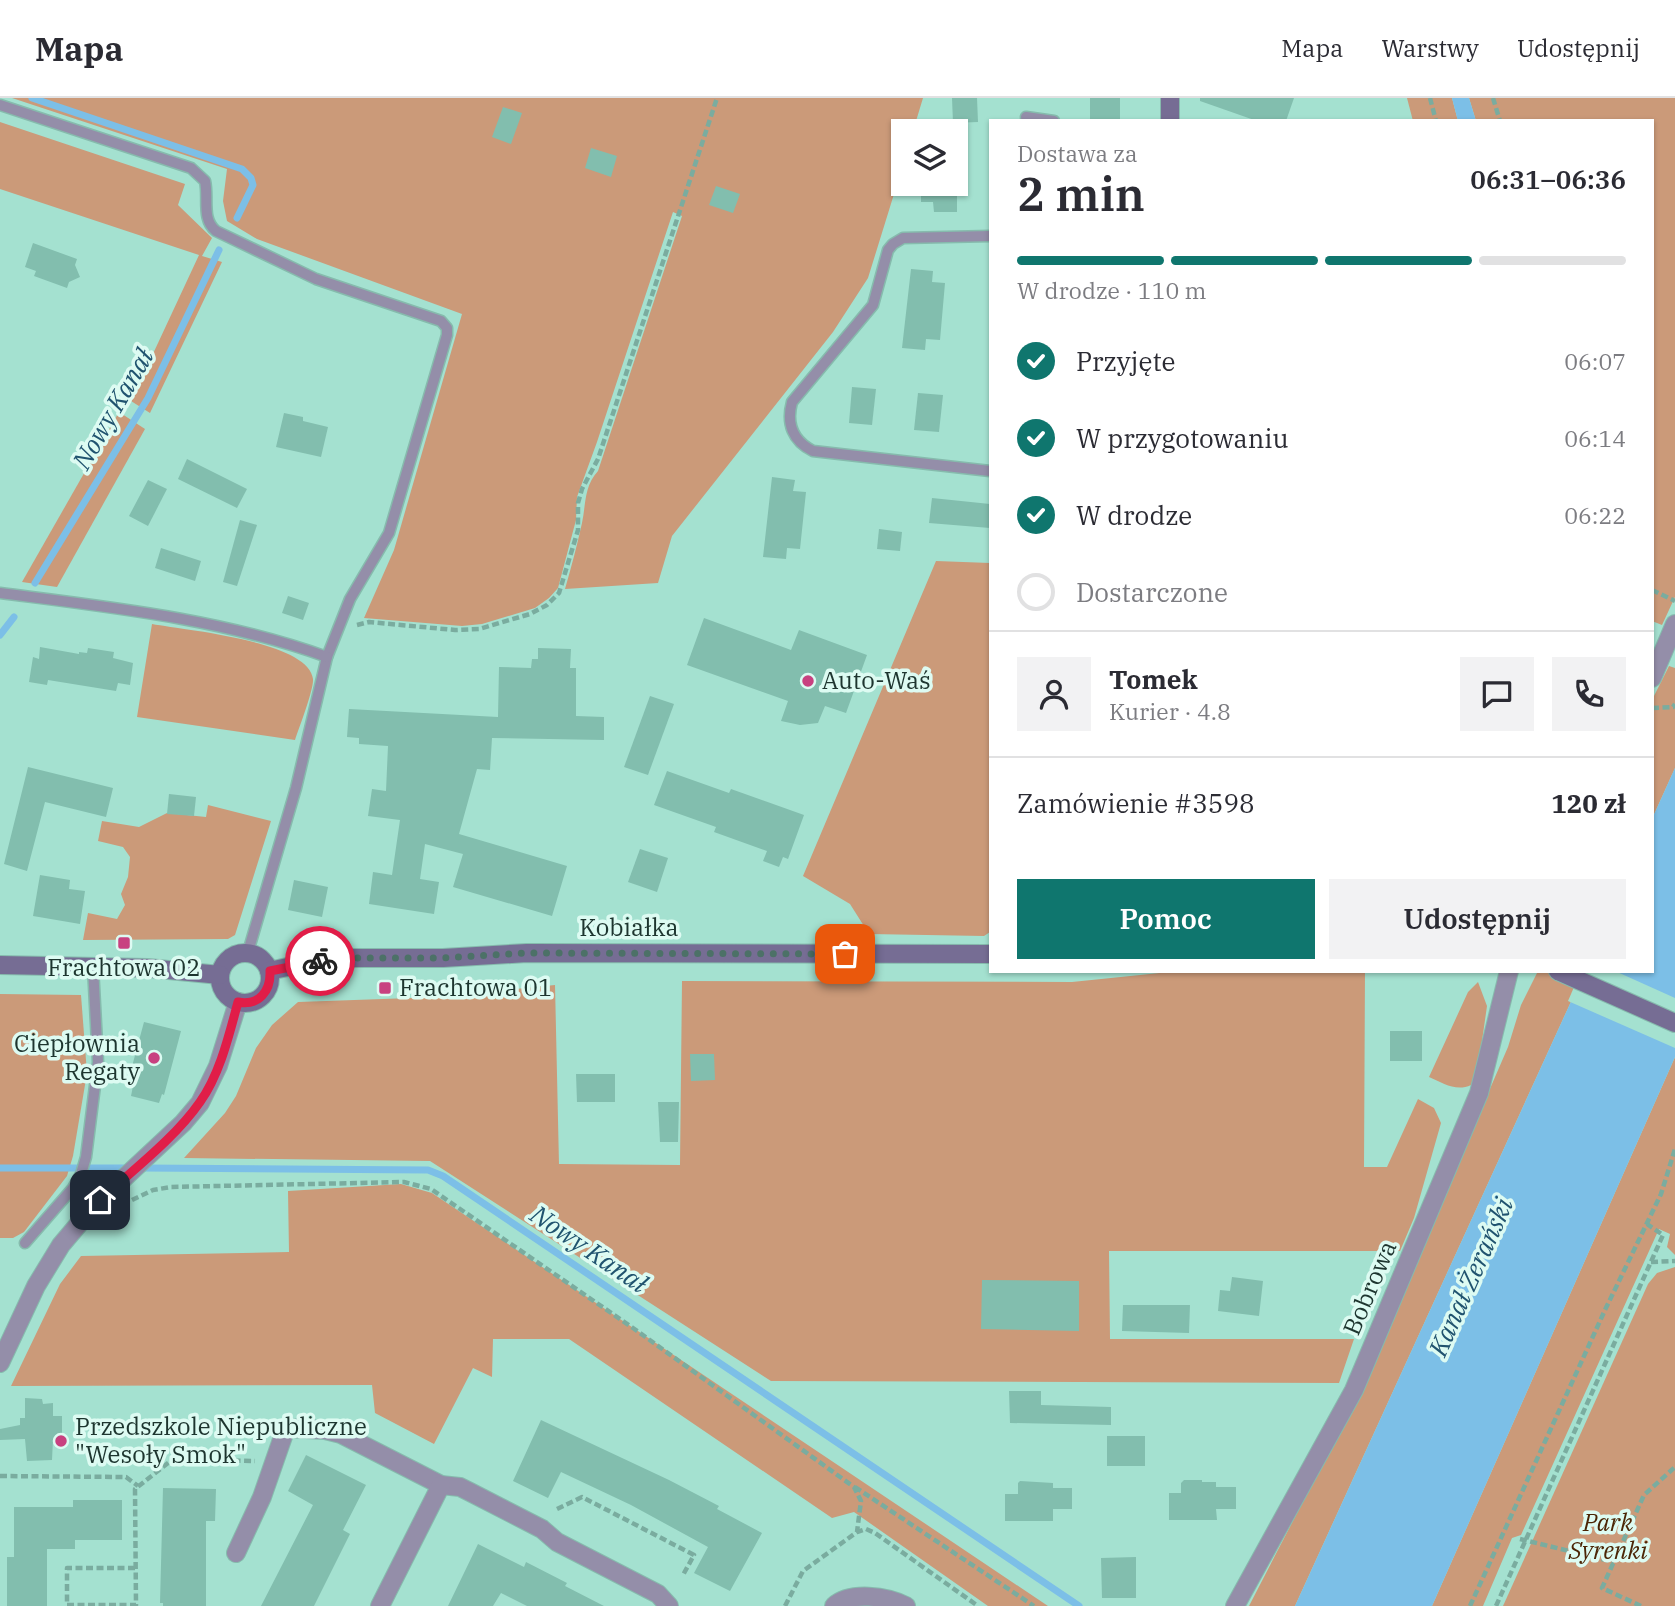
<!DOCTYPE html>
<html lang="pl">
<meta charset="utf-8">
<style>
:root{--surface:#fff;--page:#f2f2f3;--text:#2b2b33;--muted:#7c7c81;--line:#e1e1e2;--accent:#0f766e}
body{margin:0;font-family:"IBM Plex Serif",serif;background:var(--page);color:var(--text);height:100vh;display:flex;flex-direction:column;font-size:26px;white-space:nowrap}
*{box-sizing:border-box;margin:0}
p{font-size:23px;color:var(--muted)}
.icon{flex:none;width:38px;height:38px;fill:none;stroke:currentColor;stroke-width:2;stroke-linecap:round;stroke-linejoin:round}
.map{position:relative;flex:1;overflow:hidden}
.details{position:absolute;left:989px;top:21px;width:665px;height:854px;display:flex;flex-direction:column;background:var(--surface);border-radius:0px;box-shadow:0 2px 5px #0004}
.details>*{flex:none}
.fabs{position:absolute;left:891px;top:21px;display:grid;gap:14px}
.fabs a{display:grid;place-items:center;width:77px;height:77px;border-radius:0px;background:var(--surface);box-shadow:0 2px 5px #0004;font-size:35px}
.pin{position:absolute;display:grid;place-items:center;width:60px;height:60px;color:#fff;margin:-30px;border-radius:14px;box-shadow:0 4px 10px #0006}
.courier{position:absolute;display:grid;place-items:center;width:70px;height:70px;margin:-35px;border:5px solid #e11d48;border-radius:50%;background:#fff;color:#222;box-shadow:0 2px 9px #0007}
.summary em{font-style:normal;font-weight:600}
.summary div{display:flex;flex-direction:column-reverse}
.summary{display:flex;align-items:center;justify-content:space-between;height:119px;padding:0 28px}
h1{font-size:46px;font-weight:600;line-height:52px}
.bar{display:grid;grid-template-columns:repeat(4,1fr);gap:10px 7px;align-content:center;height:84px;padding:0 28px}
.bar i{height:9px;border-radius:5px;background:var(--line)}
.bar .active{background:var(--accent)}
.bar p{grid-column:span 4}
.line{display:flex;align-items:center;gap:18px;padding:0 28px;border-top:2px solid var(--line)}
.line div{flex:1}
.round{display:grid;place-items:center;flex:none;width:74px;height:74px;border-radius:0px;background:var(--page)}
ol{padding:0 28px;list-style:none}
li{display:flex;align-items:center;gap:21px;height:77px}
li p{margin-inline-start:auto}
li .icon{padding:7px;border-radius:50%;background:var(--accent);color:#fff;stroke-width:4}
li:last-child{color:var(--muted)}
li i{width:38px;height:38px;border:4px solid var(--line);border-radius:50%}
.primary-button{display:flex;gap:14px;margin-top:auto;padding:14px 28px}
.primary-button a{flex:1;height:80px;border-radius:0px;background:var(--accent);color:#fff;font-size:28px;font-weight:600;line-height:80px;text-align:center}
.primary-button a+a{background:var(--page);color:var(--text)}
header{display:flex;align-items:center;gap:42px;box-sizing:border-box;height:98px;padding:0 35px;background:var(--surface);border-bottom:2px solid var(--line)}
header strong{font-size:33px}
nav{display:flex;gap:38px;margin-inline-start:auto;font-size:24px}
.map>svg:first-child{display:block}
.green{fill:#cb9a79}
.water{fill:#7cbfe7}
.pier{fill:#a4e1d0}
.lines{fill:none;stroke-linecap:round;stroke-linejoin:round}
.stream{stroke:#7cbfe7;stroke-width:7}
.building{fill:#82beae}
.lane-casing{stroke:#86bbad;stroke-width:13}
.street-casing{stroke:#86bbad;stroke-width:20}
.secondary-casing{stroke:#86bbad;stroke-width:20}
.path{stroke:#7aac9f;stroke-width:4.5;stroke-dasharray:7 3.5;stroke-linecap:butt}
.lane{stroke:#948ea9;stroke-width:10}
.street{stroke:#948ea9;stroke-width:18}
.secondary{stroke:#766d94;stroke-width:18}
.done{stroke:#4c7167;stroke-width:7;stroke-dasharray:0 12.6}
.route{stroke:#e11d48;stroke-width:9}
.poi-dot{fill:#c84180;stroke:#ddfbf2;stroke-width:2.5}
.labels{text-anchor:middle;stroke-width:7;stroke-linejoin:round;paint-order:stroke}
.poi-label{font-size:24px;fill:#1d352f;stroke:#ddfbf2;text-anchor:start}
.street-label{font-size:24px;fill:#1d352f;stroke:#ddfbf2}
.park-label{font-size:24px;font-style:italic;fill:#4b2505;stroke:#ddfbf2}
.water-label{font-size:26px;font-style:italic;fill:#20536f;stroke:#ddfbf2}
</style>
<header>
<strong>Mapa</strong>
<nav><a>Mapa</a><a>Warstwy</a><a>Udostępnij</a></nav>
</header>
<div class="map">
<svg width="1675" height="1508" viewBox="0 0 1675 1508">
<rect width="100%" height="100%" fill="#a4e1d0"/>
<g class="green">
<path d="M12 0H923L913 33H903V67L868 180 833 234 672 438 658 485 565 491C571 470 577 448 582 425 586 406 584 388 598 373L682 118 673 114 597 344 577 399 576 422 558 490 549 500 535 510 482 526 462 528 364 520 394 452 462 216 257 141 227 123 223 103 227 71Z"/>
<polygon points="1407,0 1452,0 1458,23 1413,23"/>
<polygon points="1469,0 1675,0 1675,499 1662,527 1652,523 1652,23 1476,23"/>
<polygon points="0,24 185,86 178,107 212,140 202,158 222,164 150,315 131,303 199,157 0,91"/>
<polygon points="119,314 145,331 57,489 22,484"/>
<polygon points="936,463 990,465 990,834 984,838 869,836 850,806 803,778"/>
<path d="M152 526C184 532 309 543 313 581 314 591 299 630 295 642L137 619Z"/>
<polygon points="1669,568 1675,570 1675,670 1652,721 1652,602"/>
<polygon points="208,707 271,723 235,837 228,841 83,842 88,815 117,821 125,807 121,796 128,779 130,759 123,749 98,743 102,723 139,729 167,715 206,719"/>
<polygon points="1179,873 1365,873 1364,1069 1387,1069 1418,1001 1434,1010 1441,1025 1414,1120 1400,1153 1109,1153 1110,1241 1354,1241 1339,1285 771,1283 430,1063 184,1060 225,1015 236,998 256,950 272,927 298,904 439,899 555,887 559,1066 680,1067 682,883 1072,884"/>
<polygon points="1538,873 1585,873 1295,1508 1249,1508 1356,1301 1508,949 1521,907"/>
<path d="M1478 884 1487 908 1479 964 1471 987C1456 994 1443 985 1429 979L1468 894Z"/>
<polygon points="0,896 81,897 87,975 73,1058 67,1078 24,1134 13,1140 0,1140"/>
<polygon points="1675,959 1675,1157 1667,1149 1670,1136 1659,1131 1521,1437 1512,1440 1483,1508 1432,1508"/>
<polygon points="401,1086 432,1095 1048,1508 988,1508 854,1414 832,1420 569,1241 493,1241 492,1279 473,1270 434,1346 375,1315 372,1287 11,1288 60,1186 81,1158 289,1154 288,1093"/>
<polygon points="1675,1169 1675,1508 1503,1508 1648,1186 1657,1175"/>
</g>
<g class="water">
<polygon points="1452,0 1469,0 1476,23 1458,23"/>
<polygon points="1675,670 1675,959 1432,1508 1295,1508 1585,873 1652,873 1652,721"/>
</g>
<polygon class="pier" points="1581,873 1615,873 1675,900 1675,950 1568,903"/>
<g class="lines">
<g class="stream">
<polyline points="32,0 242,71 251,80 253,87 237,120"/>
<polyline points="35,485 148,300 219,152"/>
<polyline points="0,537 14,519"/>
<polyline points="0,1070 129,1070"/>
<polyline points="141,1070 428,1072 443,1078 1079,1508"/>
</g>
</g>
<g class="building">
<polygon points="952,0 977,0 978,24 953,25"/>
<rect x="1090" y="0" width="30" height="23"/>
<polygon points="1200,0 1294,0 1286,23 1257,23 1200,3"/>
<polygon points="503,9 522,15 511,46 492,39"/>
<polygon points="591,50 617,58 611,79 585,70"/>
<polygon points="921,86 957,86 957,114 934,114 933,104 921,104"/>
<polygon points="716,88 740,96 733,115 709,107"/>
<polygon points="33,145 77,161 75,167 80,179 69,184 67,190 34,178 36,173 25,169"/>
<polygon points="911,171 933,173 932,184 945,185 940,242 926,241 925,252 902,250"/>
<polygon points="852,289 876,291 872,327 849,325"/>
<polygon points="918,295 943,297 939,334 914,332"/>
<polygon points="284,315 303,319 303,323 328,329 321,359 276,349"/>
<polygon points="187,361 247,391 237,410 178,381"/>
<polygon points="772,379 795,382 793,393 806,394 800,451 787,450 786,461 763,459"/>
<polygon points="148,382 167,391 148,428 129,418"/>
<polygon points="932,400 990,406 990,430 929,425"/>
<polygon points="240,422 257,427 237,488 223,484"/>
<polygon points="879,431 902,434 900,453 877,451"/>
<polygon points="161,450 201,463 195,483 155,470"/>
<polygon points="288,498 309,505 303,522 282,515"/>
<polygon points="704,520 791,552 799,532 867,557 846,615 825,608 818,625 800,627 781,623 788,603 687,567"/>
<polygon points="40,549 79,556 79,554 87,555 88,550 114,554 113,560 133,565 130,587 118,585 116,593 48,582 47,587 29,584 33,559 39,561"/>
<polygon points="538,550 571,551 570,570 576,570 576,618 604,619 604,642 492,640 490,672 477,671 459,736 567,768 552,818 453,789 463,756 425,746 420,781 439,784 434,816 369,806 373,774 392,777 400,722 368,718 372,691 386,693 388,648 359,646 359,640 347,639 349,611 498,619 499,569 531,570 532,561 538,561"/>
<polygon points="650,598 674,606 648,677 624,669"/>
<polygon points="28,669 113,690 106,719 45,704 27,773 4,766"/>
<polygon points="667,673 729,695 731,691 804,717 788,761 783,759 779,769 763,763 767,753 714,734 716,729 654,707"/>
<polygon points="169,696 196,699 194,718 167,716"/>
<polygon points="640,751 668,760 657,794 628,784"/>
<polygon points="40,777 70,782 69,791 85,793 80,826 33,818"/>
<polygon points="294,782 328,789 322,819 288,812"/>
<polygon points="144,924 181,933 164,997 162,996 159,1005 131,998 133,988 127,987"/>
<rect x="1390" y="933" width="32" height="30"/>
<polygon points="690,956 714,956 715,982 691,983"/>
<polygon points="576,976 615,976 615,1004 577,1004"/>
<polygon points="658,1004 679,1004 678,1044 660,1044"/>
<polygon points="1232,1179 1263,1183 1259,1218 1218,1213 1220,1192 1230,1193"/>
<polygon points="982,1182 1079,1183 1079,1233 981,1231"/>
<polygon points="1123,1207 1190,1207 1189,1235 1122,1233"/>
<polygon points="1009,1293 1041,1293 1041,1307 1111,1309 1111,1327 1010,1325"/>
<polygon points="25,1300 42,1301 43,1306 53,1305 53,1318 62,1318 62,1341 53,1341 52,1362 27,1363 25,1341 0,1342 0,1331 20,1327 20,1320 25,1320"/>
<polygon points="541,1322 669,1382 719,1408 717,1411 762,1435 730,1493 694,1475 708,1449 631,1407 561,1374 548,1400 513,1383"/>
<rect x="1107" y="1338" width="38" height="30"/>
<polygon points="306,1357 366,1387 343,1432 350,1436 314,1508 261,1508 313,1407 288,1393"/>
<polygon points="1184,1382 1202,1382 1202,1384 1216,1384 1216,1389 1236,1389 1236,1411 1216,1411 1217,1422 1169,1422 1169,1395 1181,1395 1181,1385"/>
<polygon points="1020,1383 1053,1385 1053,1390 1072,1390 1072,1411 1053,1411 1053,1423 1005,1423 1005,1396 1018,1396 1018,1385"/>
<polygon points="163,1390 216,1391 215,1423 206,1423 206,1508 163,1508 163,1505 160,1505"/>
<polygon points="73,1402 122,1402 122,1442 75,1442 75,1451 47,1451 47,1508 7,1508 7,1459 14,1459 14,1409 73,1409"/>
<polygon points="478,1446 524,1469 526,1464 567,1485 565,1488 604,1508 527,1508 501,1495 493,1508 448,1508"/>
<polygon points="1136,1459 1136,1500 1102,1500 1101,1460"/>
</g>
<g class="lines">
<defs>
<g id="lane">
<path d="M0 7 191 70 205 83C209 100 201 121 216 133L316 181 441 223 447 230V237L389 435 350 501 327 559 296 690 248 854"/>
<polyline points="1026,19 1054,23"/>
<path d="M990 138 903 140 893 146 888 152 873 207 792 304C786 326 793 343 813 353L990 373"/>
<path d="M0 495C109 509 223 521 327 559"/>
<polyline points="25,1145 73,1090 81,1076 86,1059 98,964 93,869"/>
</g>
<g id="street">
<polyline points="1652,580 1675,526"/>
<polyline points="0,1265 36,1188 61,1147 94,1108 183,1025 200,1005 218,968 238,904"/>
<polyline points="236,1455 262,1399 286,1330 325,1332 341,1336 441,1387 460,1389 470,1394 542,1431 557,1444 658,1496 669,1508"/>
<polyline points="380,1508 441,1387"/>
<path d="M834 1508C850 1493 887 1498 906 1508"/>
<polyline points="1235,1508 1354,1292 1479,995 1509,873"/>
</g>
<g id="secondary">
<polyline points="1170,23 1170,0"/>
<circle cx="245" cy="880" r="25"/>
<polyline points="0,867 148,870 220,877"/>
<polyline points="269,873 320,862 350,860 443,860 527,855 990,856"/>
<polyline points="1558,873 1675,925"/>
</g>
</defs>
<use href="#lane" class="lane-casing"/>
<use href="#street" class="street-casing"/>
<use href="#secondary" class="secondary-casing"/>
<g class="path">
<polyline points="1430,0 1436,23"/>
<polyline points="1493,0 1500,23"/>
<polyline points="1652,492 1675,503"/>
<polyline points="357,527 369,524 455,532 479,531 530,516 547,507 559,495 578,432 578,405 582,391 598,361 717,0"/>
<polyline points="1652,610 1673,609 1675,606"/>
<polyline points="132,1102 153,1092 171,1089 404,1084 431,1091 633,1230 854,1389 861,1403 857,1434"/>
<polyline points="1651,1164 1675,1163"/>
<polyline points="0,1378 126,1379 138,1388"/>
<polyline points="855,1389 1034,1508"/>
<polyline points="557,1411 582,1399 694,1457 683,1477"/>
<polyline points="1520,1441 1614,1464"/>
<polyline points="135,1470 67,1470 67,1507 136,1507 135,1391 173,1361 255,1363"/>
<polyline points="785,1508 803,1473 857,1434 866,1431 875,1435 978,1508"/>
<polyline points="1470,1508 1605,1212 1661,1096 1675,1051"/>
<polyline points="1496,1508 1663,1137 1647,1126"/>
<polyline points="1641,1508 1602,1490 1644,1397 1675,1369"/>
</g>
<use href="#lane" class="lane"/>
<use href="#street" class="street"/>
<use href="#secondary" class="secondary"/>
</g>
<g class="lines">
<polyline class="done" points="320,863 350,860 443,860 527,855 845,856"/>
<path class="route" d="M100 1102C133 1072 175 1040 200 1004 220 976 229 937 238 904 259 908 271 893 270 873L320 863"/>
</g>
<g class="poi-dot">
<circle cx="808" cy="583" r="7"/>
<rect x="117" y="838" width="14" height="14" rx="3.5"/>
<rect x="378" y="883" width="14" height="14" rx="3.5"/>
<circle cx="154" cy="960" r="7"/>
<circle cx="61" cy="1343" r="7"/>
</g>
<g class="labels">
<g class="poi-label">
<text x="822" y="591">Auto-Waś</text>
<text x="124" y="878" text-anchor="middle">Frachtowa 02</text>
<text x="399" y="898">Frachtowa 01</text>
<text x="140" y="954" text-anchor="end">Ciepłownia<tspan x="140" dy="28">Regaty</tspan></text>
<text x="75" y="1337">Przedszkole Niepubliczne<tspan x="75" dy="28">"Wesoły Smok"</tspan></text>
</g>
<g class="street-label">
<text x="629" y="838">Kobiałka</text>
<text transform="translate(1370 1190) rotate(-67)" y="8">Bobrowa</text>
</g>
<g class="park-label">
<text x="1608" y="1433">Park<tspan x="1608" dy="28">Syrenki</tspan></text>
</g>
<g class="water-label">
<text transform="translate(113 311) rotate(-60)" y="9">Nowy Kanał</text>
<text transform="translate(589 1151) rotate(34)" y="9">Nowy Kanał</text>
<text transform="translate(1471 1179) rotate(-66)" y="9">Kanał Żerański</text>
</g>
</g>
</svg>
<div class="fabs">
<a><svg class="icon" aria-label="layers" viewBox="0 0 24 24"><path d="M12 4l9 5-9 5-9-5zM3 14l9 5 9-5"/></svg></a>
</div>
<div class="pin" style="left:845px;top:856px;background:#ea580c"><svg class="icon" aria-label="bag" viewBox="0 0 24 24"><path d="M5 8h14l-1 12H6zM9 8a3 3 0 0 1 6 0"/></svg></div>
<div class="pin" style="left:100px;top:1102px;background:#1f2937"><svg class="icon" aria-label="home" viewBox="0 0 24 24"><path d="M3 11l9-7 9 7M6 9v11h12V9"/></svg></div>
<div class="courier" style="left:320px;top:863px"><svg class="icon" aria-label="bike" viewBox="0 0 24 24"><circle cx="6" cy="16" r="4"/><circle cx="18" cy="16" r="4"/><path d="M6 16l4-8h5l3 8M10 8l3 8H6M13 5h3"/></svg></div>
<section class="details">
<div class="summary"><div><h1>2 min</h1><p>Dostawa za</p></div><em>06:31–06:36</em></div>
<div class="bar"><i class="active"></i><i class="active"></i><i class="active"></i><i></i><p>W drodze · 110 m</p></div>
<ol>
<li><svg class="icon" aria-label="check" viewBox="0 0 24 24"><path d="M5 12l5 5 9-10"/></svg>Przyjęte<p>06:07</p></li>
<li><svg class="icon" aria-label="check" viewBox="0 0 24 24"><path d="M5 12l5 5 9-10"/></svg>W przygotowaniu<p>06:14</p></li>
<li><svg class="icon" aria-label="check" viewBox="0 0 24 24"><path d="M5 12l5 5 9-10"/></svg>W drodze<p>06:22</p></li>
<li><i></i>Dostarczone</li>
</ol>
<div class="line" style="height:126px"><a class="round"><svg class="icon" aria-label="person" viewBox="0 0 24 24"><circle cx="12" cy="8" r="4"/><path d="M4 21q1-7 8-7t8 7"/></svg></a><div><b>Tomek</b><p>Kurier · 4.8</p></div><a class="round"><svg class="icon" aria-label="chat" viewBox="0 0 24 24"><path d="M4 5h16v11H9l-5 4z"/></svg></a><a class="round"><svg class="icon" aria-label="phone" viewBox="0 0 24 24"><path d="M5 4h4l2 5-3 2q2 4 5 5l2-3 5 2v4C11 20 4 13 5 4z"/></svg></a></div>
<div class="line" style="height:91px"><div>Zamówienie #3598</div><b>120 zł</b></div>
<div class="primary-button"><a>Pomoc</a><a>Udostępnij</a></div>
</section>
</div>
